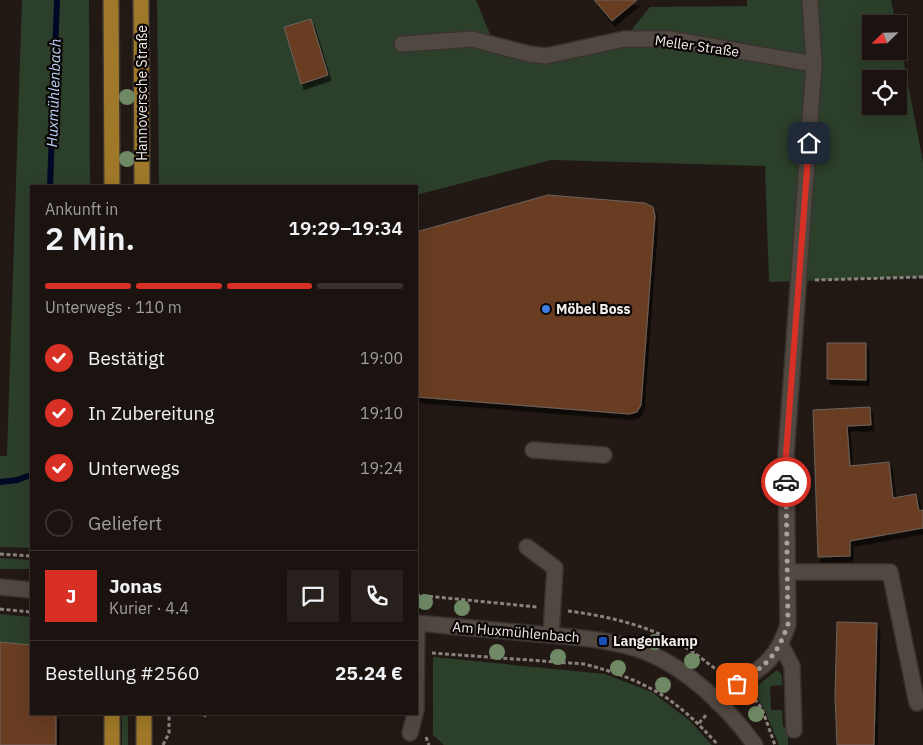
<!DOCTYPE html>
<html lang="de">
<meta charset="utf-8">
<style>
:root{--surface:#1a130f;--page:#27201d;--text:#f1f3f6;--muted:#9f9e9e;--line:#38322f;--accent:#d93025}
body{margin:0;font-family:"IBM Plex Sans",sans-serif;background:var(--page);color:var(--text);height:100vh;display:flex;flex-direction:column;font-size:19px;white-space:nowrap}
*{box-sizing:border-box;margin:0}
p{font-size:16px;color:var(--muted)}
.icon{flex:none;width:28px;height:28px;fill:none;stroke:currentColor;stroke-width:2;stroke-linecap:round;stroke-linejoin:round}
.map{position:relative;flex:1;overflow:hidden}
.drawer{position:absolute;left:30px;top:185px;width:388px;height:530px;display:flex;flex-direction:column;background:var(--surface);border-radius:0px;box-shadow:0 5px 20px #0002,0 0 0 1px var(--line)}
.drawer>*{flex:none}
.needle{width:32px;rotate:247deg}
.fabs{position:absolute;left:862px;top:15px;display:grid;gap:10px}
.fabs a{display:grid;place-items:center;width:45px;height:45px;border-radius:0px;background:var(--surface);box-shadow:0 5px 20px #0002,0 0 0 1px var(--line);font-size:25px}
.pin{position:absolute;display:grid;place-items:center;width:42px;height:42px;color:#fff;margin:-21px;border-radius:10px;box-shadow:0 2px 8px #0006}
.courier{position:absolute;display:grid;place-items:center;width:50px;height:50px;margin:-25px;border:4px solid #d93025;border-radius:50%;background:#fff;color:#222;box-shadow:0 1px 6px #0007}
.head em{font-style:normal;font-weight:600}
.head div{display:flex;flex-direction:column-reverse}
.head{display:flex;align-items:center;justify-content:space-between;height:85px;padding:0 15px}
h1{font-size:32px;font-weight:600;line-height:38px}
.bar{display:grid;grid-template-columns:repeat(4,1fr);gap:8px 5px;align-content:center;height:60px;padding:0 15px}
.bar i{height:6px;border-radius:4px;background:var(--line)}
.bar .current{background:var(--accent)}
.bar p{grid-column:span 4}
.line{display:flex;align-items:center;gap:12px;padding:0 15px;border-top:1px solid var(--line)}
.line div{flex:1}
.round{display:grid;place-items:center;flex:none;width:52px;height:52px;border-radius:0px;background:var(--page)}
ol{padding:0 15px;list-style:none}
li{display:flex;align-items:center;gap:15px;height:55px}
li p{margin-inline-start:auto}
li .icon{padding:5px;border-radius:50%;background:var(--accent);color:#fff;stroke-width:4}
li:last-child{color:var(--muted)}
li i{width:28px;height:28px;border:2px solid var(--line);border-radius:50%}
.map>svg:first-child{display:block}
.green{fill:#2c3f2a;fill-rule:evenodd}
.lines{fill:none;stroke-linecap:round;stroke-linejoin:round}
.stream{stroke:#000827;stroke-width:6}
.building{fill:#673e24;stroke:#6e635c;filter:url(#shadow)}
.minor-casing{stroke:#393330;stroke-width:18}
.major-casing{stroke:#393330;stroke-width:18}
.path{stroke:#8a827e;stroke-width:3;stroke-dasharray:4 2.5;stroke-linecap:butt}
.minor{stroke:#524842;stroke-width:15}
.major{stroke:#9f7929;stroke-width:15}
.tree{fill:#6f8965}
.done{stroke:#a9a29d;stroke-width:5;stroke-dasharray:0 9}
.route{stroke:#d93025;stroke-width:6}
.shop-dot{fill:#3f7fe0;stroke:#090504;stroke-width:2}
.transit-dot{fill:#1a4fb4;stroke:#090504;stroke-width:2}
.labels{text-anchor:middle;stroke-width:4.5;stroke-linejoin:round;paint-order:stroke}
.street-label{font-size:14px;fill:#f1ebe7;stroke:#090504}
.poi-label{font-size:14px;font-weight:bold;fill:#f1ebe7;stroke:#090504;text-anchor:start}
.water-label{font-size:15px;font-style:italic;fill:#b8d2f8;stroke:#090504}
</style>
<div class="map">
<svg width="923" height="745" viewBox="0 0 923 745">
<defs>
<filter id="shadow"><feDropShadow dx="3" dy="5.5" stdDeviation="0" flood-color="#0009"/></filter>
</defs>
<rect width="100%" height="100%" fill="#221914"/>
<g class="green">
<polygon points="22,0 89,0 90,186 31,186 31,548 0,547 0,456 7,456"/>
<path d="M157 0H476L494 44 529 54 624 39 650 7 747 6V0H891L896 24H871V51H899V37L923 162V277L769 282 765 166 551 160 416 195V186H159ZM871 79H899V106H871Z"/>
<polygon points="0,558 31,560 31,569 0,569"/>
<polygon points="0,614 31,617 31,645 0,642"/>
<polygon points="433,657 605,674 652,692 689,720 712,745 444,745 433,735"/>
<polygon points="777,670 782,675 782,685 770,686 771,710 782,710 783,726 788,731 788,745 779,745 764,708 752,690"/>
<rect x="122" y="714" width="6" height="31"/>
</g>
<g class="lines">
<g class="stream">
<polyline points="50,186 57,0"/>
<polyline points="0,482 17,480 31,475"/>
</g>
</g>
<g class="building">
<polygon points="594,0 637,0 612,21"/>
<polygon points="311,19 328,75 301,84 284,27"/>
<polygon points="548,195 645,203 653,207 655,216 641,405 637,412 629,414 416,397 416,232"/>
<polygon points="827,343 866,343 866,380 827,379"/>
<polygon points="870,407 871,425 847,426 850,466 889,462 893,498 916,494 919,511 923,510 923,528 850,541 850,556 818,557 813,410"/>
<polygon points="837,622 877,623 874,745 837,745 835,696"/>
<polygon points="0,642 31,645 31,714 56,714 56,745 0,745"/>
</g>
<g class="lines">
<defs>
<g id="minor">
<polyline points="402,44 472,39 529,54 546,56 624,39 670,39 814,64"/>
<polyline points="533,450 604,455"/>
<polyline points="527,547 555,568 551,635"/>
<polyline points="787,572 890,572 917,703"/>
<polyline points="0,587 31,590"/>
<path d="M416 623C457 627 497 630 537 634 573 637 612 639 646 652 689 669 728 708 755 745"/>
<polyline points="781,645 792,666 794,730"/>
<path d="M717 702C749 670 772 673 788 625L786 455 814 64 810 0"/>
<polyline points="416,710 417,623"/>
<polyline points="410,733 415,714"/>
</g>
<g id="major">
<polyline points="111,0 112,186"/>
<polyline points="141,0 142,186"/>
<polyline points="112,714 112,745"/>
<polyline points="144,714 144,745"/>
</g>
</defs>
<use href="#minor" class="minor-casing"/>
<use href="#major" class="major-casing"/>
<g class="path">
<polyline points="815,280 923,277"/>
<polyline points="0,554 31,556"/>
<polyline points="416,595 537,607"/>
<polyline points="0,609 31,612"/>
<path d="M568 611C616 617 667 630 705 661 711 666 719 670 722 677"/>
<path d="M432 653 584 664C646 680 676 698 718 745"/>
<polyline points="751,694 762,709 775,745"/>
<polyline points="203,714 207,717"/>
<polyline points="699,723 707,714"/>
<polyline points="426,737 429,745"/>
<polyline points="163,745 169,733 169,714"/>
</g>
<use href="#minor" class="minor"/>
<use href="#major" class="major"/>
</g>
<g class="tree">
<circle cx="127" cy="97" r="8"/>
<circle cx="127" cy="159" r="8"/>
<circle cx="425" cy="602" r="8"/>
<circle cx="462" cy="608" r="8"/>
<circle cx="655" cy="642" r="8"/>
<circle cx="497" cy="652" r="8"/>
<circle cx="558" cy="657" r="8"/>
<circle cx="692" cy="661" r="8"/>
<circle cx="618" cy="668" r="8"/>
<circle cx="663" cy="685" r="8"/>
<circle cx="756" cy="714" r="8"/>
</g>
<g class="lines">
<path class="done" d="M737 684C765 666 777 657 788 624L786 482"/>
<polyline class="route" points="786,482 786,455 809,143"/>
</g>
<circle class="shop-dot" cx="546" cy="309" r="5"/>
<rect class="transit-dot" x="598" y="636" width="10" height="10" rx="2.5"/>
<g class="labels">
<g class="street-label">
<text transform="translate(697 46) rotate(8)" y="5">Meller Straße</text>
<text transform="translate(142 93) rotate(-90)" y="5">Hannoversche Straße</text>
<text transform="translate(516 632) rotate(5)" y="5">Am Huxmühlenbach</text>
</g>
<g class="poi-label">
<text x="556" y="314">Möbel Boss</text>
<text x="613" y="646">Langenkamp</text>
</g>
<g class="water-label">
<text transform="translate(54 93) rotate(-88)" y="5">Huxmühlenbach</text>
</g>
</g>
</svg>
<div class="fabs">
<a><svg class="needle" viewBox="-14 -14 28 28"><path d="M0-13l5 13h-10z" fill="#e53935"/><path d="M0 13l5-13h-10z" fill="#9f9e9e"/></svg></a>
<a><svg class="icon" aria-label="locate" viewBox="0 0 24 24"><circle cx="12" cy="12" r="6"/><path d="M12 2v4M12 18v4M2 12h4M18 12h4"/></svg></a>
</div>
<div class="pin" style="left:737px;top:684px;background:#ea580c"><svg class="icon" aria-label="bag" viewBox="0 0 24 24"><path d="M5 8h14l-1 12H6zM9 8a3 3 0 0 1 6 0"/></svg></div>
<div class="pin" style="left:809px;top:143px;background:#1f2937"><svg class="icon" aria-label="home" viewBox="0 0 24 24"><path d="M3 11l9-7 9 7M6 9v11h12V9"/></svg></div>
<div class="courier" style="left:786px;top:482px"><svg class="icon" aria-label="car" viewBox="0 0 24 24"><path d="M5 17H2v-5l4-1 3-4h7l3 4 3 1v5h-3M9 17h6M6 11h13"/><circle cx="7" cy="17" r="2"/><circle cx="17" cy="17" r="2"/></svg></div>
<section class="drawer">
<div class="head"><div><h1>2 Min.</h1><p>Ankunft in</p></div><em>19:29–19:34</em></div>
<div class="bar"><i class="current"></i><i class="current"></i><i class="current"></i><i></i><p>Unterwegs · 110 m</p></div>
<ol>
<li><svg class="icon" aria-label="check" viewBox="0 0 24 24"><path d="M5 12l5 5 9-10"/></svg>Bestätigt<p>19:00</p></li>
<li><svg class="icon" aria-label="check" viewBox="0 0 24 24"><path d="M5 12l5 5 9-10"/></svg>In Zubereitung<p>19:10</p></li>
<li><svg class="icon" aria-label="check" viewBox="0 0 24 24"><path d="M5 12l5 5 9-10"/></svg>Unterwegs<p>19:24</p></li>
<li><i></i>Geliefert</li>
</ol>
<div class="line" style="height:90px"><b class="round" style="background:var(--accent);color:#fff">J</b><div><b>Jonas</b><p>Kurier · 4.4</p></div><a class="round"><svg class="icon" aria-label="chat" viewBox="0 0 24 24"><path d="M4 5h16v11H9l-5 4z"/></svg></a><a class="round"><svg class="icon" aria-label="phone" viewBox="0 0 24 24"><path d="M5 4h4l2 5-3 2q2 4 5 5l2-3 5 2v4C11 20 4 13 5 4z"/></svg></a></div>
<div class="line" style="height:65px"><div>Bestellung #2560</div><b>25.24 €</b></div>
</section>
</div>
